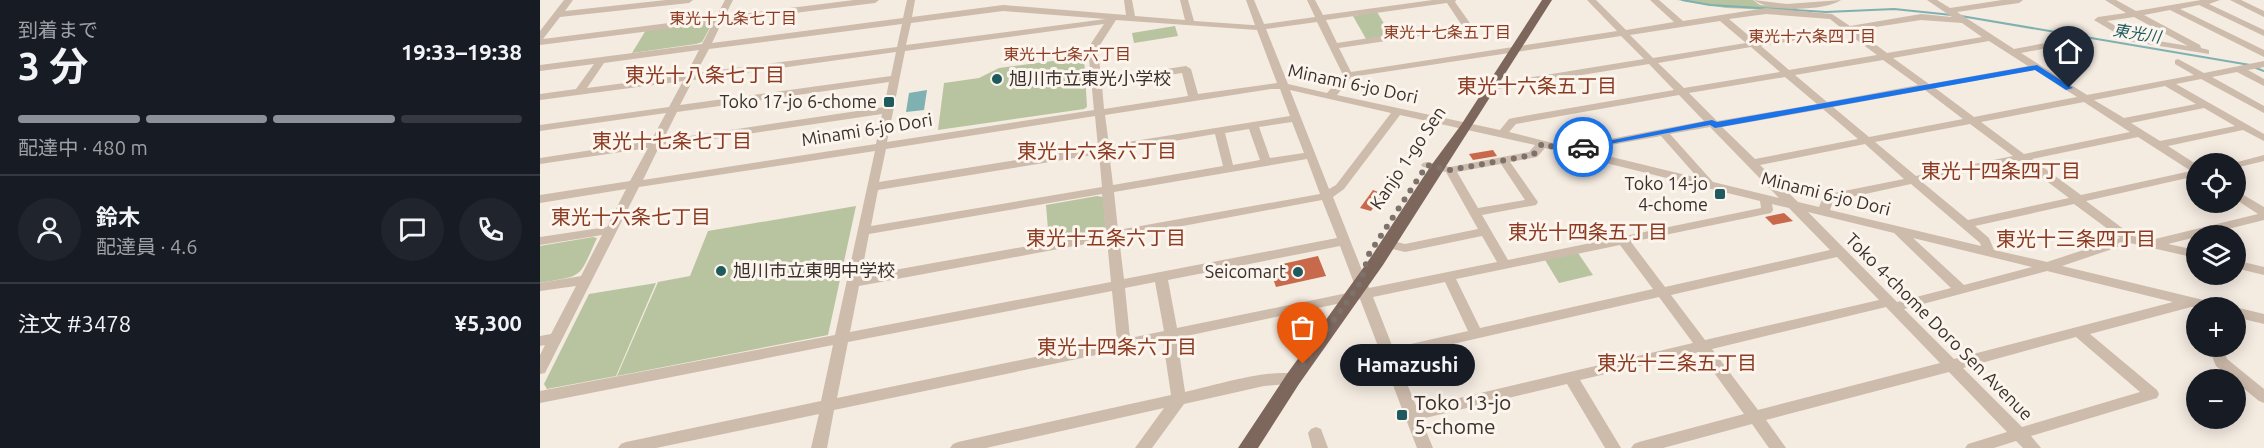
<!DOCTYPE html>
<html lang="ja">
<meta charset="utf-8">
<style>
:root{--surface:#171b24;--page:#20242c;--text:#f1f3f6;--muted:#9ea1a6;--line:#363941;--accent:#8c9099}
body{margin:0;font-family:Ubuntu,"Noto Sans JP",sans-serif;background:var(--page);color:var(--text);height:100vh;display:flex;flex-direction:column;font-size:22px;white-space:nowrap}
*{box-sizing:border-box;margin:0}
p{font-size:20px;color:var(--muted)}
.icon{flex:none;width:33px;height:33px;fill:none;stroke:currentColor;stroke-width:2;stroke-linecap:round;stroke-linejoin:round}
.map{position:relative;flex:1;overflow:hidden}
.sheet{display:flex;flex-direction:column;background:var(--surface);width:540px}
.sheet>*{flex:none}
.controls{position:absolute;left:1646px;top:153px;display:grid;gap:12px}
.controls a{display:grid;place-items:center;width:60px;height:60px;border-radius:50%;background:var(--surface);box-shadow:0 3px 15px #0003;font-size:30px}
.pin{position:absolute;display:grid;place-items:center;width:51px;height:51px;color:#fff;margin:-62px -26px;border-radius:50% 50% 50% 0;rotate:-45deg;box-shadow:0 0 6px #0007}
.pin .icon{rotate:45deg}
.courier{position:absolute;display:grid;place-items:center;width:60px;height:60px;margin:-30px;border:4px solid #1a73e8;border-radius:50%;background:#fff;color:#222;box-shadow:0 2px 8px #0007}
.bubble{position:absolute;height:42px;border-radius:21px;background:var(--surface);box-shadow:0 3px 15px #0003;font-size:20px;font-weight:700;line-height:42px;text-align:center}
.headline em{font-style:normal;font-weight:700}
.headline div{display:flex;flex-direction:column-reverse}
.headline{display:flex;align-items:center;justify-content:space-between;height:102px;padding:0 18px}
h1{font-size:39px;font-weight:700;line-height:45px}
.bar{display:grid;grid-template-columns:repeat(4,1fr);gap:9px 6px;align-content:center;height:72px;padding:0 18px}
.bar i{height:8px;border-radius:4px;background:var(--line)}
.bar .active{background:var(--accent)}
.bar p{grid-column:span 4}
.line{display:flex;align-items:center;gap:15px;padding:0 18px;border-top:2px solid var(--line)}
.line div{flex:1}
.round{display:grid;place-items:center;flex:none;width:63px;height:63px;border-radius:32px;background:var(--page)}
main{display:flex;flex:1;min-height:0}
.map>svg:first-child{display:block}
.green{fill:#b8c4a0}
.water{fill:#7fb0b2}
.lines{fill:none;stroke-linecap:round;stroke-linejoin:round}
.stream{stroke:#7fb0b2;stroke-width:2}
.building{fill:#c8694b}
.minor{fill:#cdbbac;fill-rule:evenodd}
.major{fill:#7d675c;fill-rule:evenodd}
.route{fill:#1a73e8}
.done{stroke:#7c716b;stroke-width:6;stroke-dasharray:0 10.8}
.poi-dot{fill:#1f5a5e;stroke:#fbf5ee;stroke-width:2}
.labels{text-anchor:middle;stroke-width:6;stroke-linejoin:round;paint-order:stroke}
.far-neighbourhood-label{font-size:16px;fill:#8c3b22;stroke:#fbf5ee}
.far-water-label{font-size:16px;font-style:italic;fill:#1f5a5e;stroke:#fbf5ee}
.poi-label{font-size:18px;fill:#3b302b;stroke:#fbf5ee;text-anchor:end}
.street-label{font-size:18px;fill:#3b302b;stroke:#fbf5ee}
.neighbourhood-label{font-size:20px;fill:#8c3b22;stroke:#fbf5ee}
.near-poi-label{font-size:21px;fill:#3b302b;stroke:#fbf5ee;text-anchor:start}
</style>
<main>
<section class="sheet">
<div class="headline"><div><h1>3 分</h1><p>到着まで</p></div><em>19:33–19:38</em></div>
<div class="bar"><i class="active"></i><i class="active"></i><i class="active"></i><i></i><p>配達中 · 480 m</p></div>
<div class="line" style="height:108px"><a class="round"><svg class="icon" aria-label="person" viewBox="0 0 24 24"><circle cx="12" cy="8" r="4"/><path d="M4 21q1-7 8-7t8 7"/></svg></a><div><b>鈴木</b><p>配達員 · 4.6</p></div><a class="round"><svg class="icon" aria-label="chat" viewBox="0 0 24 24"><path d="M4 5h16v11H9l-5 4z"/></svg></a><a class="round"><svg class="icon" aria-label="phone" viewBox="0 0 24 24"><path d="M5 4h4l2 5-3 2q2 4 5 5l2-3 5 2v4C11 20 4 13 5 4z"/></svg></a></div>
<div class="line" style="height:78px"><div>注文 #3478</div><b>¥5,300</b></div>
</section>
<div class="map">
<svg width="1724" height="448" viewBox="0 0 1724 448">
<rect width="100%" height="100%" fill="#f4ebe1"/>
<g class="green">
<polygon points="1137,0 1213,0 1220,5 1257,7 1258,11 1186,8"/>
<polygon points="837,12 851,35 826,39 813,16"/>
<polygon points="167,22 172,24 162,42 156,44 92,53 106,30"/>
<polygon points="635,26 638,36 594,43 592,33"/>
<polygon points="544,57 547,107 544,109 398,130 404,83 439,78 459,68"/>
<polygon points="557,196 563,197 566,231 509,242 506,205"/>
<polygon points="316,206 288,335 77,376 118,282 150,276 168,231"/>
<path d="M53 237 57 238C38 279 45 275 0 283V246Z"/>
<polygon points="1038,253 1053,275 1019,283 1005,260"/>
<polygon points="116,283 76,376 7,389 4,384 49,294"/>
</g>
<polygon class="water" points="387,90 384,110 366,112 369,93"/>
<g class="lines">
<g class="stream">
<polyline points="1142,0 1170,5 1286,12 1354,9 1412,15"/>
<polyline points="1421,16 1710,65"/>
<polyline points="1716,68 1724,71"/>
</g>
</g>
<g class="building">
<polygon points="953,150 957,156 933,160 929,154"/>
<polygon points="833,190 843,194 831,211 820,208"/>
<polygon points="1244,213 1253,221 1233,225 1225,217"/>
<polygon points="778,256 786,276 736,287 729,267"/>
</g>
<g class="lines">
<g class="minor">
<path d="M24 0H33L25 11 126 0H153L149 3 20 17 3 39 176 17 185 0H193L185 16 314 0H339L335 3 182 22 172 43 363 18 367 0H375L372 17 463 5 586 15 584 0H592L595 16 645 20 640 0H648L654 21 712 25H715L706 0H714L724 24 775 17 767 0H775L783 15 893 0H916L915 2 932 26 927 29 799 48 811 72 1077 31 1047 0H1056L1086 30 1134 22 1110 0H1119L1143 21 1226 8 1292 14 1310 26 1381 14 1412 17 1387 0H1397L1410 8 1462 0H1483L1479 3 1417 12 1474 49 1527 39 1528 36H1534L1537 41 1535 43 1481 53 1547 95 1654 75 1635 64V60L1638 59 1664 73 1724 61V67L1708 70 1724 79V86L1697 72 1672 77 1724 106V113L1661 79 1636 84 1724 134V141L1703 130 1628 146 1656 164V176L1546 201 1593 236 1611 240 1718 214 1695 199V190L1724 207V220L1628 244 1656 250V258L1590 243 1522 266 1676 303 1682 308 1651 307 1550 334 1617 390 1619 394 1617 398 1491 436 1501 448H1483L1476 441 1454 448H1425L1428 444 1467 432 1409 372 1226 420 1246 448H1229L1212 424 1123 448H1091L1094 444 1099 442 1204 414 1159 352 1040 380 1081 448H1065L1027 384 881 419 893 448H877L820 299 637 338 645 392C673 386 732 367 758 375L760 379 758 383 724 386 644 404 612 448H595L624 408 446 448H410L413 444 418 442 631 395 623 341 294 410 287 448H271L279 414 116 448H78L81 444 86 442 281 401 293 345 0 403V391L295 335 335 151 99 187 7 369 5 373 0 374V355L5 345 0 346V336L11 334 36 286 0 291V283L41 276 62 235 0 245V237L67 227 86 189 0 203V195L90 181 108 148 0 164V158L111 141 126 113 0 131V125L129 107 143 81 0 100V94L36 89 54 64 0 71V65L162 44 173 23 0 45V31ZM907 3 921 24 797 43 786 20ZM463 11 566 19 366 45 371 23ZM1226 14 1290 19 1300 27 1215 41 1189 19ZM576 20 717 30 737 83 658 94 651 69 646 66 561 79 558 48ZM1381 20 1422 23 1442 37 1347 53 1316 30ZM1180 21 1206 43 1113 58 1090 35ZM777 22 803 75 787 93 748 84 726 29ZM362 24 357 47 156 73 169 49ZM564 24 548 48 554 110 347 142 365 51ZM1306 32 1337 55 1249 70 1221 46ZM1081 36 1104 59 951 84 942 82 937 85 951 90 1109 64 1134 90 973 118 969 119 960 130 797 95 811 77ZM1449 41 1488 66 1389 84 1353 58ZM1211 47 1240 72 1144 88 1118 63ZM159 50 146 75 47 88 64 63ZM356 52 351 76 140 105 153 80ZM1343 60 1378 85 1287 102 1255 75ZM1495 70 1537 97 1434 117 1395 88ZM642 73 648 96 564 109 562 85ZM1245 77 1277 104 1177 121 1149 93ZM349 82 344 107 123 140 137 112ZM1625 86 1656 104 1584 118 1554 100ZM731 89H740L750 116 569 145 565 115ZM750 90 851 113 796 185 789 189ZM1385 90 1423 119 1329 137 1293 107ZM1139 95 1164 121 1028 147 969 132 976 124ZM1544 102 1590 132 1484 154 1441 122ZM1664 108 1695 126 1620 141 1591 123ZM1283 109 1318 139 1215 159 1182 127ZM342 114 336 144 103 180 119 147ZM860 115 995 145 989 152 910 167 887 162 883 163 881 165 883 167 906 172 938 229 865 244 848 240 842 244 844 247 865 252 942 236 957 262 829 288 793 197 804 189ZM555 116 558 147 339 182 346 149ZM752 122 764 153 730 158 719 127ZM1430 124 1473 156 1376 176 1335 142ZM1170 127 1239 198 1173 182 1130 134ZM709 129 720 160 693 165 685 133ZM675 134 683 166 573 185 569 152ZM1121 136 1158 178 1043 150ZM1598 137 1651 171 1541 195 1492 159ZM1325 144 1364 179 1284 195 1279 207 1258 202 1220 165ZM1005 148 1220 201 1221 208 968 260 942 215 996 205 998 202 970 162 997 157ZM559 154 562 187 331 226 338 190ZM767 159 780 194 578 230 574 192ZM1480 161 1529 198 1428 220 1382 182ZM961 164 985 200 938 208 917 172ZM1371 184 1440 243 1441 246 1290 210 1293 201ZM562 194 566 232 321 276 329 234ZM782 200 797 238 584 279 579 238ZM1232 204 1249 208 1290 250 1125 287 1091 242 1231 213 1233 210ZM1534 204 1580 238 1507 262 1454 250 1449 238 1435 226ZM1268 212 1354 233 1411 288 1357 302ZM1373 238 1492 267 1424 285ZM567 240 571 282 310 332 319 286ZM1080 245 1113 289 940 328 916 279ZM800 246 817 291 637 328 628 280ZM1297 257 1339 300 1165 340 1131 295ZM1507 271 1633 302 1414 359 1364 309ZM615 282 624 331 590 338 585 288ZM905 282 928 331 853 348 833 297ZM572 291 577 340 297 398 308 342ZM1119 297 1153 343 877 408 856 357ZM1346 307 1400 363 1218 410 1172 349ZM1536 337 1600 392 1482 427 1423 368Z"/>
<path d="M1214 0 1247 4 1301 0C1285 11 1230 12 1214 0Z"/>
<path d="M1565 0H1576L1596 11 1661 0H1680L1669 4 1724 30V36L1659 5 1640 9 1724 50V57L1630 10 1604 15 1660 45 1661 48 1669 50V54L1589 41 1554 20 1558 17 1586 13ZM1594 17 1648 46 1595 37 1567 21Z"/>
<polygon points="1690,0 1701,0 1724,11 1724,17"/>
<polygon points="1724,155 1724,161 1695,168 1695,164 1690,164"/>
<polygon points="1695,260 1724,267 1724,275 1695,268"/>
<polygon points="1695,307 1724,314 1724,324 1695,317"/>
<polygon points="1668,346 1682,346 1687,359 1724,389 1724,403 1719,401 1676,366"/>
<polygon points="776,427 781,429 788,448 772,448 768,433 771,429"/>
</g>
<polygon class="major" points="1002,0 1012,0 843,265 759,384 718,448 698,448 747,374 831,257 890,167 921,125"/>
</g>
<polygon class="route" points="1497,65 1533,88 1526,90 1495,70 1175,128 1170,125 1043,149 1038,147 1172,120 1177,122"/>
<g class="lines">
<polyline class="done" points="763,364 820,283 829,254 887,165 910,170 993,155 1002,144 1026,150 1043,147"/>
</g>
<g class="poi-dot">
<circle cx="457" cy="79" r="6"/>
<rect x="343" y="96" width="12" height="12" rx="3"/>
<rect x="1174" y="188" width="12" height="12" rx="3"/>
<circle cx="181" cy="271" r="6"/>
<circle cx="758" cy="272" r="6"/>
<rect x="856" y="409" width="12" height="12" rx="3"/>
</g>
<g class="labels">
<g class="far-neighbourhood-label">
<text x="193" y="24">東光十九条七丁目</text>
<text x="907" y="38">東光十七条五丁目</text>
<text x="1272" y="42">東光十六条四丁目</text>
<text x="527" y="60">東光十七条六丁目</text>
</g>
<g class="far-water-label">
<text transform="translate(1597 33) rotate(9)" y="6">東光川</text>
</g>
<g class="poi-label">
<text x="469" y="85" text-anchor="start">旭川市立東光小学校</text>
<text x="337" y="108">Toko 17-jo 6-chome</text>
<text x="1168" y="190">Toko 14-jo<tspan x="1168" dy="21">4-chome</tspan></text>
<text x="193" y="277" text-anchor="start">旭川市立東明中学校</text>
<text x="746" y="278">Seicomart</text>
</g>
<g class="street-label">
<text transform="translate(813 84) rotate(12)" y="6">Minami 6-jo Dori</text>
<text transform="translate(327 130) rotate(-9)" y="6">Minami 6-jo Dori</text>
<text transform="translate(868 158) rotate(-56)" y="6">Kanjo 1-go Sen</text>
<text transform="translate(1286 194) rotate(14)" y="6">Minami 6-jo Dori</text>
<text transform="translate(1399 327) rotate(45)" y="6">Toko 4-chome Doro Sen Avenue</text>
</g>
<g class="neighbourhood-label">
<text x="165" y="82">東光十八条七丁目</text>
<text x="997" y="93">東光十六条五丁目</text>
<text x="132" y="148">東光十七条七丁目</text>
<text x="557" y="158">東光十六条六丁目</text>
<text x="1461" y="178">東光十四条四丁目</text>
<text x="91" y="224">東光十六条七丁目</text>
<text x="1048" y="239">東光十四条五丁目</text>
<text x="566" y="245">東光十五条六丁目</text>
<text x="1536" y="246">東光十三条四丁目</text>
<text x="577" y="354">東光十四条六丁目</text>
<text x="1137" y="370">東光十三条五丁目</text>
</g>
<g class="near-poi-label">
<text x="874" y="410">Toko 13-jo<tspan x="874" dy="24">5-chome</tspan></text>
</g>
</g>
</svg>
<div class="controls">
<a><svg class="icon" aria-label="locate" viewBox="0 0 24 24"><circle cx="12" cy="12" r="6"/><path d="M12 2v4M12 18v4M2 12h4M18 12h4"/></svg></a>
<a><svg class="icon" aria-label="layers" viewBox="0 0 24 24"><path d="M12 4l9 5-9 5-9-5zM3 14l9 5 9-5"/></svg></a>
<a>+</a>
<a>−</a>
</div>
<div class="pin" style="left:763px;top:364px;background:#ea580c"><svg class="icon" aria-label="bag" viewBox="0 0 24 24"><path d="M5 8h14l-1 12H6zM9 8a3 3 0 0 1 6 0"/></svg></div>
<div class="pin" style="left:1529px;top:88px;background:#1f2937"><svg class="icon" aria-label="home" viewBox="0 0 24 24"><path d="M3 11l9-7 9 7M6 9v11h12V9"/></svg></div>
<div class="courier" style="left:1043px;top:147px"><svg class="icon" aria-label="car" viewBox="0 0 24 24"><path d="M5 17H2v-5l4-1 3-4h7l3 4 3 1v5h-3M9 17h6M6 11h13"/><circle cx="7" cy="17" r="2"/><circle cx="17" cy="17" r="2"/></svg></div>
<div class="bubble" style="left:800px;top:344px;width:135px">Hamazushi</div>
</div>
</main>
